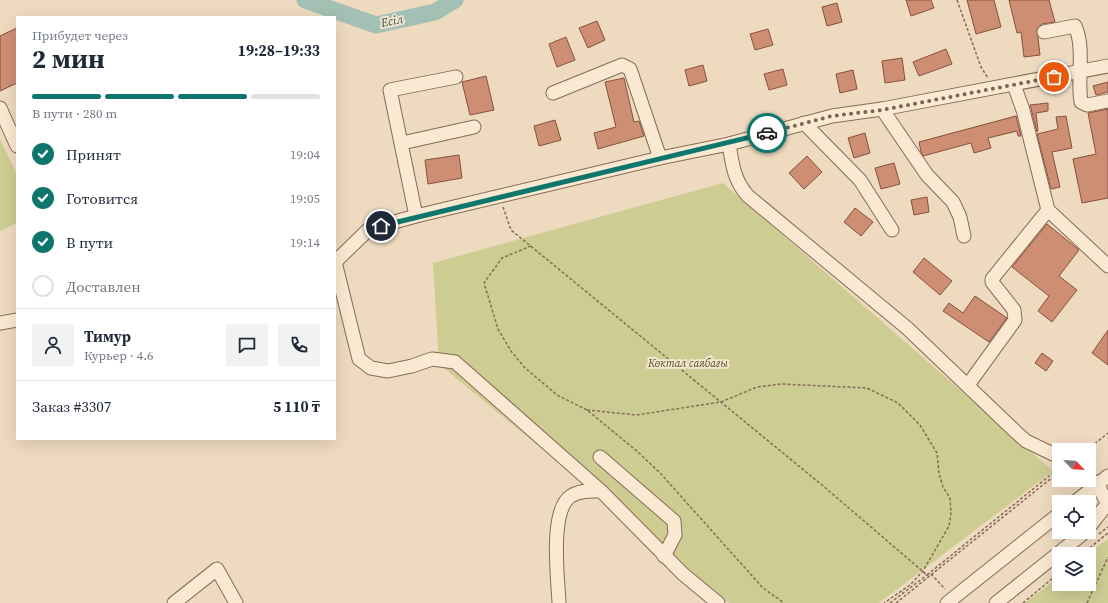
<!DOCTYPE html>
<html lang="ru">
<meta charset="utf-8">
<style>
:root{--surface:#fff;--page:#f2f2f3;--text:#1f2937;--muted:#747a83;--line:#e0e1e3;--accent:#0f766e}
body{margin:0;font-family:"Source Serif 4",serif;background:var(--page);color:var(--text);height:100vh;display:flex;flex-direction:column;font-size:15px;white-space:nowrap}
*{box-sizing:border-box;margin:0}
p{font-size:13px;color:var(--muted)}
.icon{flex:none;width:22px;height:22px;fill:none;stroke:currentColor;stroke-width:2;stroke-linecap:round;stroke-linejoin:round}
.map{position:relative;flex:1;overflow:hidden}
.sheet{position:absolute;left:16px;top:16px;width:320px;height:424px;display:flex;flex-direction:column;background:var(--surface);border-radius:0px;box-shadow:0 4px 16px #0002}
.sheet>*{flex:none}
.needle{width:26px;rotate:115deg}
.buttons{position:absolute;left:1052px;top:443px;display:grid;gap:8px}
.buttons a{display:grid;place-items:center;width:44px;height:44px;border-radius:0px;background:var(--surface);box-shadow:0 4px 16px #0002;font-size:20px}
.pin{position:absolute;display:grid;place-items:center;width:34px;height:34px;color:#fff;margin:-17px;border:2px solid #fff;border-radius:50%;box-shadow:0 1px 4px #0007}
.courier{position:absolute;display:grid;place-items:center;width:40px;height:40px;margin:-20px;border:3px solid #0f766e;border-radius:50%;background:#fff;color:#222;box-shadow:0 1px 5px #0007}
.summary em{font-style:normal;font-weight:700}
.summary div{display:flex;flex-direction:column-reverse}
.summary{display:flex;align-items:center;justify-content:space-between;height:68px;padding:0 16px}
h1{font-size:26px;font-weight:700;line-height:30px}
.bar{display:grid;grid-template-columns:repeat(4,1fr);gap:6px 4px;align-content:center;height:48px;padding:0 16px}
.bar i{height:5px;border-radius:3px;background:var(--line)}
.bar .current{background:var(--accent)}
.bar p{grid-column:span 4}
.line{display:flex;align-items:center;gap:10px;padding:0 16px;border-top:1px solid var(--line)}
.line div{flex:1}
.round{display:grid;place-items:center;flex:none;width:42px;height:42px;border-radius:0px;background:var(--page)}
ol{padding:0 16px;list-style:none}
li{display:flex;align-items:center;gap:12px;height:44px}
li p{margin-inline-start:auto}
li .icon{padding:4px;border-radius:50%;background:var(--accent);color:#fff;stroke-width:4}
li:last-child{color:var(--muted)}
li i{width:22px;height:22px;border:2px solid var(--line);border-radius:50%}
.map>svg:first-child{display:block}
.green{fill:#cdcc93}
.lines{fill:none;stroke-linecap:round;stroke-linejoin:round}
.river{stroke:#a2c0b4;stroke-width:17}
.building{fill:#ce8e74;stroke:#87513d}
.minor-casing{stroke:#886b57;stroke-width:15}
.path{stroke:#886b57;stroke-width:1.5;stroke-dasharray:3 2;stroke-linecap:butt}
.minor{stroke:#f9e9d2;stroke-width:13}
.done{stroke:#776555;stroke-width:4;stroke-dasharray:0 7.2}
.route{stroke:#0f766e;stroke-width:5}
.labels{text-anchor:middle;stroke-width:4;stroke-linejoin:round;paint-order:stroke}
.park-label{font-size:11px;font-style:italic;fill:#4d5422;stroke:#f6e6cf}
.water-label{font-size:12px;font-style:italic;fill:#2b574f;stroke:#f6e6cf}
</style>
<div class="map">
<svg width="1108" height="603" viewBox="0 0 1108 603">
<rect width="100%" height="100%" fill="#eedabf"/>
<g class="green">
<polygon points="0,139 17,175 17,223 0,231"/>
<polygon points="723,183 1053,471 879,603 729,603 439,364 433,263"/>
<polygon points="1108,539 1108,603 1025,603 1059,577 1059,584 1089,584 1088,554"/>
</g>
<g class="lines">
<polyline class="river" points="305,0 376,25 435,12 455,0"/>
</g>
<g class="building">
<polygon points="906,0 931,0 934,8 911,16"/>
<polygon points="967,0 994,0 1001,27 976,34"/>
<polygon points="1009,0 1049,0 1055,22 1042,24 1037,29 1040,55 1024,57 1021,32 1017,33"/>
<polygon points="837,3 842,22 827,26 822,7"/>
<polygon points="597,21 605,40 588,48 579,28"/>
<polygon points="17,28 17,83 0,91 0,36"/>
<polygon points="768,29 773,45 755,50 750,34"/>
<polygon points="566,37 575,60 557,67 549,44"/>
<polygon points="946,49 952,64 919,76 913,62"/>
<polygon points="902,58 905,80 885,83 882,61"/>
<polygon points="703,65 707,81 689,86 685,70"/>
<polygon points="783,69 787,85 769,90 764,74"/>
<polygon points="853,70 857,89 840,93 836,74"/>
<polygon points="486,76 494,110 470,115 462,82"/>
<polygon points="624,78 634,122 639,121 644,136 598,149 594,133 616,127 605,82"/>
<polygon points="1108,82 1108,92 1096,95 1093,86"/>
<polygon points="1048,103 1048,111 1036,113 1038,131 1037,132 1030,105"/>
<polygon points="1108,109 1108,198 1082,203 1073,159 1096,154 1088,113"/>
<polygon points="1016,116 1021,136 1018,136 1017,131 988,138 991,148 974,153 971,143 923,156 921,152 919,142"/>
<polygon points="1066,116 1072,148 1052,152 1060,187 1051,189 1037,134 1058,129 1056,117"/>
<polygon points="555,120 561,140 539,146 534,126"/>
<polygon points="865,133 870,153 854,158 848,138"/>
<polygon points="459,155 462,178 428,184 425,160"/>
<polygon points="807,156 822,172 804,189 789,173"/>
<polygon points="894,163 900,184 881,189 875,168"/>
<polygon points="927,197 929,212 914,215 911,200"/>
<polygon points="855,208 873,222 861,236 844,222"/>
<polygon points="1047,224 1079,250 1059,276 1077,290 1052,322 1038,311 1049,296 1012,267"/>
<polygon points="924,258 952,281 940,295 913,272"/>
<polygon points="975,296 1007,318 989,342 943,311 949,303 963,313"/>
<polygon points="1108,330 1108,365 1092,353"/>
<polygon points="1042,353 1053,361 1046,371 1035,363"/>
</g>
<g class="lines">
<defs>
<g id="minor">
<path d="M1044 32 1075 26C1085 47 1077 79 1081 102L1087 105 1108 101"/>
<polyline points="1014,85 1023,110 1048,210 1108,266"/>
<polyline points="553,93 622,65 630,69 660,158"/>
<polyline points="0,108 17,146"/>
<polyline points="882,109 927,175 953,202 960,217 964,236"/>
<polyline points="804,123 860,180 892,230"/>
<polyline points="402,143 474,127"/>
<path d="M729 144C732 163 734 181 748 196L907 328 1017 433 1026 441 1059 457"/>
<polyline points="416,216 390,90 456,77"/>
<polyline points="335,262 369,229 416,216 660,158 729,144 832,116 882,109 1108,66"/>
<polyline points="335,262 359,359 371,368 388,371 412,366 432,359 455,362 601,491 683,574 718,603"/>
<polyline points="0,323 17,320"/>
<polyline points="968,385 1015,320 1014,310 992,282 992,279 1048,210"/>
<polyline points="600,457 674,521 675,535 664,556"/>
<polyline points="1089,478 1097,484 1108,504"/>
<polyline points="1075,502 1108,476"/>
<polyline points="1089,527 1108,503"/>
<polyline points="174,603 217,569 236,603"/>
<path d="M559 603C558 579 549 510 571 496 581 490 591 491 601 491"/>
<polyline points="947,603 1059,514"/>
<polyline points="996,603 1085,532"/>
</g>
</defs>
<use href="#minor" class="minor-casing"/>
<g class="path">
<polyline points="957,0 981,67 988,78"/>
<polyline points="503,207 511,230 822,485 927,575 1059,468"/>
<polyline points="531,246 502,258 484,283 498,329 511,351 524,367 557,395 587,410 638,452 661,474 763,588 784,603"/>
<polyline points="587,410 636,415 721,402 757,387 781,384 867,388 898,403 920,425 937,453 939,473 943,487 950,498 951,513 949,526 923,571 910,585 884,603"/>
<polyline points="1087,450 1108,433"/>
<polyline points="1099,534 1108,527"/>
<polyline points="1082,554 1108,533"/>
<polyline points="890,603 927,575 932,575 945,589"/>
<polyline points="896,603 1059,472"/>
<polyline points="1023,603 1059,573"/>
<polyline points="1087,603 1108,557"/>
</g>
<use href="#minor" class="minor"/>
</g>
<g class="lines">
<polyline class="done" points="767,133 832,116 882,110 1054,77"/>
<polyline class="route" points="381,226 767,133"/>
</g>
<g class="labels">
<g class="park-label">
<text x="688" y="367">Көктал саябағы</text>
</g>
<g class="water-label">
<text transform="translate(392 21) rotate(-11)" y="4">Есіл</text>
</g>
</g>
</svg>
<div class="buttons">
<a><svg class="needle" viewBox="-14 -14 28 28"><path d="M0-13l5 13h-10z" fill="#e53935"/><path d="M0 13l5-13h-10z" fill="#747a83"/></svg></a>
<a><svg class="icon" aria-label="locate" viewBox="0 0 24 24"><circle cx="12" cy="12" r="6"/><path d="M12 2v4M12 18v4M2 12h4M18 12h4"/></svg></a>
<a><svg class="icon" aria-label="layers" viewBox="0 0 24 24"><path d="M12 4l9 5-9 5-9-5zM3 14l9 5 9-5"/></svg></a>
</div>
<div class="pin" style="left:1054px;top:77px;background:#ea580c"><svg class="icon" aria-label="bag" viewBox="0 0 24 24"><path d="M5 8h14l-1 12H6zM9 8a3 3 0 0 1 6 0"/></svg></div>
<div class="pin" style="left:381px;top:226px;background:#1f2937"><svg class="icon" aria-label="home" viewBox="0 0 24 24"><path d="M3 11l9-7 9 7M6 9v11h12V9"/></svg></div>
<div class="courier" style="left:767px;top:133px"><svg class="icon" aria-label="car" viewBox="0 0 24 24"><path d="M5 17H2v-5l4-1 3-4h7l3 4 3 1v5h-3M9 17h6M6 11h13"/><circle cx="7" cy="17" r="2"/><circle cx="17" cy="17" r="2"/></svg></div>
<section class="sheet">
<div class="summary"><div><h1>2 мин</h1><p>Прибудет через</p></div><em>19:28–19:33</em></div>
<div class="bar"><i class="current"></i><i class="current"></i><i class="current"></i><i></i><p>В пути · 280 m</p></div>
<ol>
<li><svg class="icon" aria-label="check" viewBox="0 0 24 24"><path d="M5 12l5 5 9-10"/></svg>Принят<p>19:04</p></li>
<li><svg class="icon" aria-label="check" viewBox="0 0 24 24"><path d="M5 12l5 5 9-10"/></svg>Готовится<p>19:05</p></li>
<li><svg class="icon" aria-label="check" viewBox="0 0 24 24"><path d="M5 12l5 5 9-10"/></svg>В пути<p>19:14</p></li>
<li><i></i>Доставлен</li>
</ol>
<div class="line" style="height:72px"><a class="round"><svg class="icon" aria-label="person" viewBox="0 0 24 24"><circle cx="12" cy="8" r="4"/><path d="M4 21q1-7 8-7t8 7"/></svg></a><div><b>Тимур</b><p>Курьер · 4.6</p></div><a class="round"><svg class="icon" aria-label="chat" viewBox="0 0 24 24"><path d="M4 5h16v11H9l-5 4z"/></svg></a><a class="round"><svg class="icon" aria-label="phone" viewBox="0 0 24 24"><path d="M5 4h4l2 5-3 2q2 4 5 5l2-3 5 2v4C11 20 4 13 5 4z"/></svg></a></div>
<div class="line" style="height:52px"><div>Заказ #3307</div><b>5 110 ₸</b></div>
</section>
</div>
